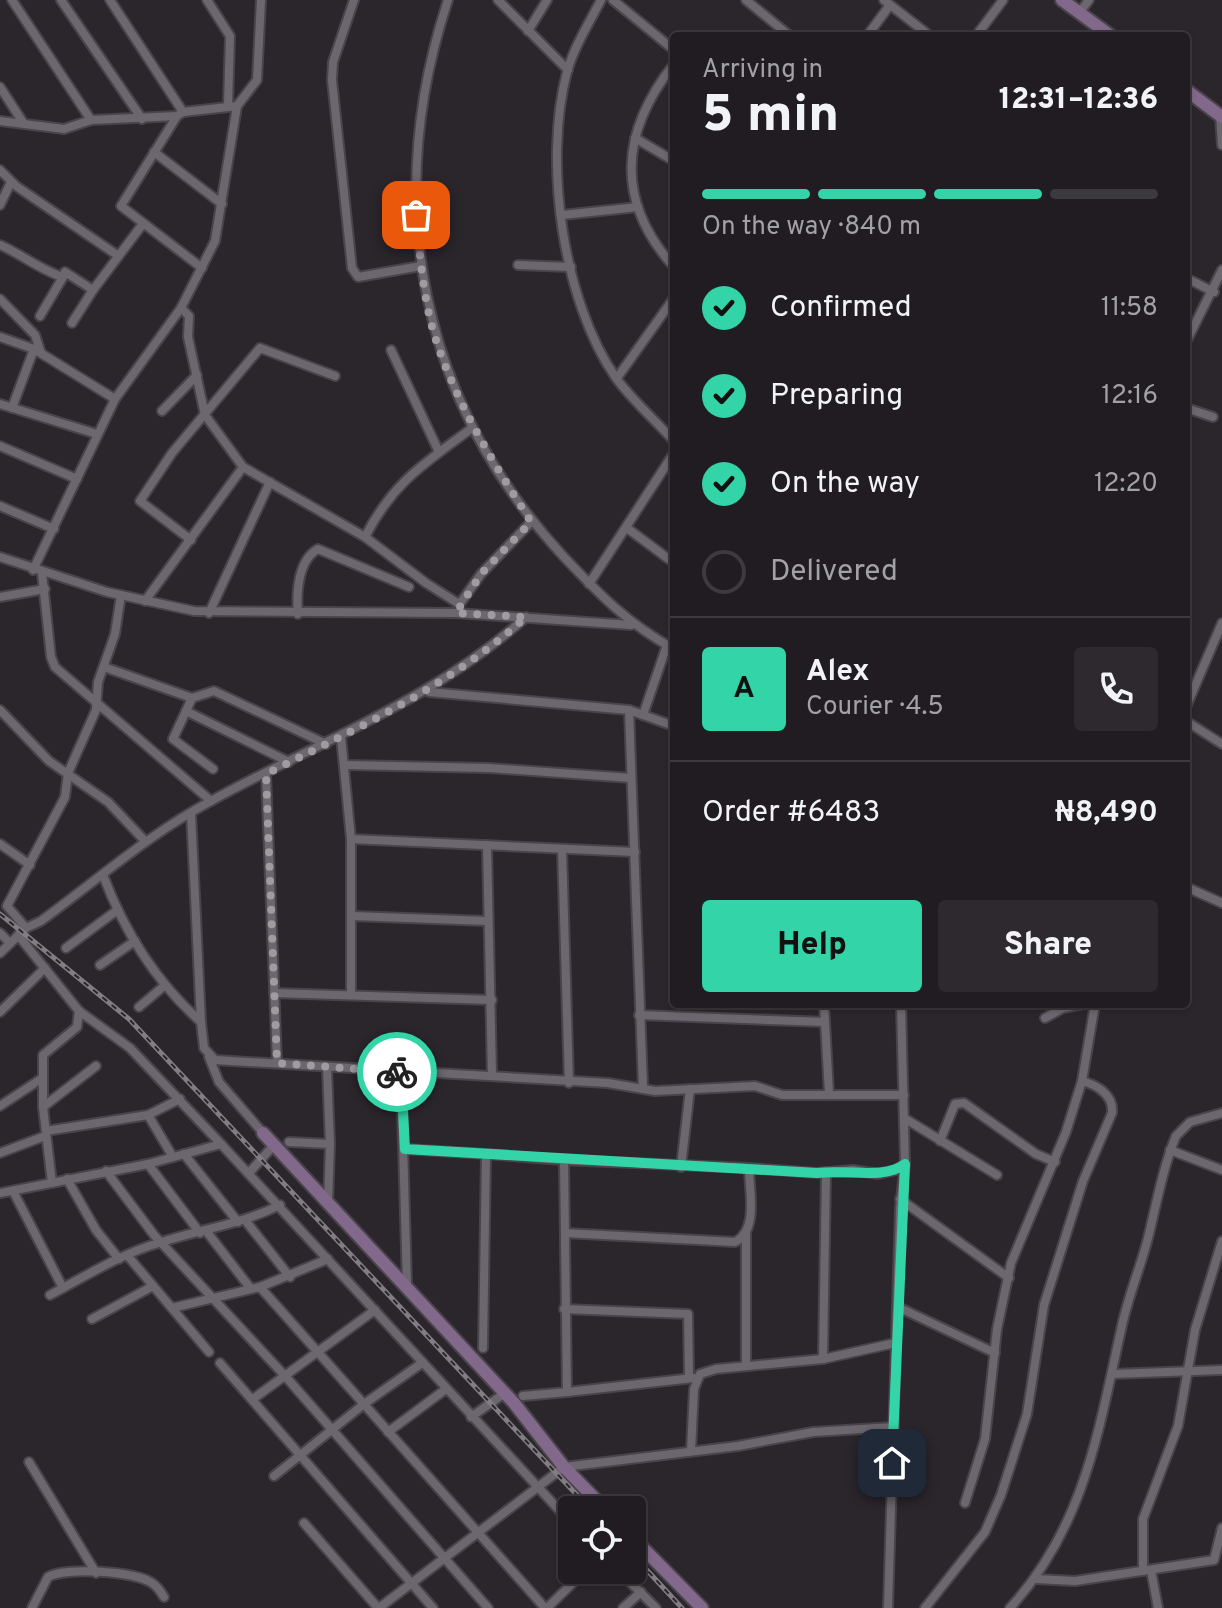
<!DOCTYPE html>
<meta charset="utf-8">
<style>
:root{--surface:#201c21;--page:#2d292e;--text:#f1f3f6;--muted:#a2a1a5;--line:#3d3a3f;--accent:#33d4a8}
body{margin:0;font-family:Overpass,sans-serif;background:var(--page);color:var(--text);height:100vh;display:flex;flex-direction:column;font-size:30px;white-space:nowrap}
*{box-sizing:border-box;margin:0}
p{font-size:26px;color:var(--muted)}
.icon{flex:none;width:44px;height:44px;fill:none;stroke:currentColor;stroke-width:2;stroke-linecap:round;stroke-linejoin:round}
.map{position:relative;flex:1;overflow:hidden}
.side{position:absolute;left:670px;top:32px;width:520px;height:976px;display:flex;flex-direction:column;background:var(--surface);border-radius:8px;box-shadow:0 2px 6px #0004,0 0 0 2px var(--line)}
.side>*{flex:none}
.buttons{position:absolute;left:558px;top:1496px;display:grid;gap:16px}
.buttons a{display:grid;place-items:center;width:88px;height:88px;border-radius:8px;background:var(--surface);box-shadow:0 2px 6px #0004,0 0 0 2px var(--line);font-size:40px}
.pin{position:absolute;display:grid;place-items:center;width:68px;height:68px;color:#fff;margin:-34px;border-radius:16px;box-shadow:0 4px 12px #0006}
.courier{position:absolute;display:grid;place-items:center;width:80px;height:80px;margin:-40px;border:6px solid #33d4a8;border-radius:50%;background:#fff;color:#222;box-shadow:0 2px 10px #0007}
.summary em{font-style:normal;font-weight:800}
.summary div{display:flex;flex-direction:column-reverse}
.summary{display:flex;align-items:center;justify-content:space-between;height:136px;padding:0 32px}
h1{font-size:52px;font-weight:800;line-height:60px}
.bar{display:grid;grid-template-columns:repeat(4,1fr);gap:12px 8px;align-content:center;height:96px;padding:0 32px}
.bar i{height:10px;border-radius:6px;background:var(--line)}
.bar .selected{background:var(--accent)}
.bar p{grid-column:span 4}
.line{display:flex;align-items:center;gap:20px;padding:0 32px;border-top:2px solid var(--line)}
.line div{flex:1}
.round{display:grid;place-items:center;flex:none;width:84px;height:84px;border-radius:8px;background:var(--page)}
ol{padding:0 32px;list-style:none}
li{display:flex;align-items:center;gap:24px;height:88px}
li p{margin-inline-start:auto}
li .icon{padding:8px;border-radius:50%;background:var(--accent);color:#111;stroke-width:4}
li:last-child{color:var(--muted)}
li i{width:44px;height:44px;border:4px solid var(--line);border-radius:50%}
.action{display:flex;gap:16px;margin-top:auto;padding:16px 32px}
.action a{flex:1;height:92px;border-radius:8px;background:var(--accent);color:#111;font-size:32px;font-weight:800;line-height:92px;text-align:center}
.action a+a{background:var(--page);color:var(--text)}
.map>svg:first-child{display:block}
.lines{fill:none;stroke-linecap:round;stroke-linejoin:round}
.street-casing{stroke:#484449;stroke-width:12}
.secondary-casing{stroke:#484449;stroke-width:16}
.street{stroke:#6c676e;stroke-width:8}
.secondary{stroke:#82688a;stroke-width:12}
.rail-casing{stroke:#817d82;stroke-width:5}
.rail{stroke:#2b262c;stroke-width:2;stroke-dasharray:6;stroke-linecap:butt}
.done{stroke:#9f9ba0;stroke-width:8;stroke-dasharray:0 14.4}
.route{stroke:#33d4a8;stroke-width:10}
</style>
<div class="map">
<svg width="1222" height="1608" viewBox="0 0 1222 1608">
<rect width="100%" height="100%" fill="#2b262c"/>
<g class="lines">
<defs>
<g id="street">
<polyline points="12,0 91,120"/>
<polyline points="61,0 142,119"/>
<polyline points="110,0 183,112"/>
<polyline points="207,0 230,36 228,105"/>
<polyline points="354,0 333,62 332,80 352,268 358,277 421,266"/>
<path d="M448 0C382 200 419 401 564 557 599 594 628 624 674 649"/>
<polyline points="498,0 568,70"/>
<path d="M601 0C589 23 574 47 567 72 543 162 563 302 616 378 632 400 655 420 674 441"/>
<polyline points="613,0 674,50"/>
<polyline points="746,0 790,36"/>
<polyline points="884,0 930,36"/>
<polyline points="1079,13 1089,0"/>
<polyline points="528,31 547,0"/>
<polyline points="867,36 890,5"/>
<polyline points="976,36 1003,0"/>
<path d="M674 64C621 131 614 200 674 267"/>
<polyline points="0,87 24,124"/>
<polyline points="1220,115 1222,145"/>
<polyline points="177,116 121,206 202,268"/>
<polyline points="0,121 64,129 91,120 177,116 183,112 237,106"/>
<polyline points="635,138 674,161"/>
<polyline points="154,152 222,204"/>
<polyline points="0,170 16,186 117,255"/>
<polyline points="0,205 11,182"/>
<polyline points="562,215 638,207"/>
<path d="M0 245C21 254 42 271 63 277L65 272 93 290 142 225"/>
<polyline points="518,265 571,267"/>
<polyline points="1186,278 1214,292"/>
<polyline points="0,299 35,335 41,353"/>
<polyline points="181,308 189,316 188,337 205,415 243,467 365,537 426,583 459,604"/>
<polyline points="40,316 63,277"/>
<polyline points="72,323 93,290"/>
<polyline points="0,337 34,349 115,399"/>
<polyline points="1186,342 1222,270"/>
<polyline points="391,350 439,452"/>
<polyline points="617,378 674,298"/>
<polyline points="0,404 97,434"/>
<polyline points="12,408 34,349"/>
<polyline points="1186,408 1213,417"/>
<polyline points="162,411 197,375"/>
<polyline points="0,446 77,479"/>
<polyline points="0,506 54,529"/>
<polyline points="627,528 674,563"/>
<path d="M365 537C393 482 425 463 472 428"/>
<polyline points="191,540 140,501 172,453 260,348 335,376"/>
<polyline points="0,557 107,592 194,611 456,613 631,625"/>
<polyline points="33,570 115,399 181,308 215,241 237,106 257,80 261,0"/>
<polyline points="42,573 51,657 55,667 211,801"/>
<polyline points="589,584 674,453"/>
<polyline points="0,597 45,589"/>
<polyline points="145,601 243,467"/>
<polyline points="459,605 481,574 531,522"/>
<polyline points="209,613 270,482"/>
<path d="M298 614C296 593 298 560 318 549L409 587"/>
<polyline points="104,667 192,698 214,691 326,744"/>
<polyline points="429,692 629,710 643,1087"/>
<polyline points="192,698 173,739 213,769"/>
<polyline points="1186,707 1222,623"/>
<polyline points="0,710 49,761 108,802 145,841"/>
<polyline points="629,710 643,715 667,645"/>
<polyline points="186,711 289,762"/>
<polyline points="643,715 674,726"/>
<polyline points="1186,721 1222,744"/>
<polyline points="341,737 351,839 351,994"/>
<polyline points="346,765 489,768 631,778"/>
<polyline points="266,774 277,1063"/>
<polyline points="191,813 201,1022 204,1048 215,1060 608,1083 655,1091 755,1086 782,1095 904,1095"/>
<polyline points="351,839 635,852"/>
<polyline points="0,844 30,865"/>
<polyline points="487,845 492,1076"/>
<polyline points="562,849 569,1083"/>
<path d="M103 875C124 931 156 982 201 1022"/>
<polyline points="1186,887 1222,903"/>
<polyline points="353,916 487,921"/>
<polyline points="26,928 7,906 65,797 68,773 96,710 98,682 115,634 121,595"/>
<polyline points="0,933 10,943"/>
<polyline points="18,935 79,1011 77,1027 43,1055 43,1107 52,1183"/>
<polyline points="66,948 116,911"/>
<path d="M0 953 26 928 41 921C97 880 149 834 211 801 320 741 432 701 526 617"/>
<polyline points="100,965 135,941"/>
<polyline points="274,993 492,1000"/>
<polyline points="824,1004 829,1093"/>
<polyline points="139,1007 164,986"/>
<polyline points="79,1011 130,1048 221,1144"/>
<polyline points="0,1012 45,968"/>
<polyline points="639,1015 825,1022"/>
<polyline points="1045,1018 1063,1008 1084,1004"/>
<polyline points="209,1057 219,1082 263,1133"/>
<polyline points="327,1068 330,1144"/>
<polyline points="401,1072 407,1285"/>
<polyline points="0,1106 41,1079"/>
<polyline points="43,1107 96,1066"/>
<polyline points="148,1115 173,1157"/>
<polyline points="904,1118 997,1175"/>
<polyline points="46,1131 148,1115 180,1099"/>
<polyline points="940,1141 955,1104 964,1103 1036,1154 1055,1162"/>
<polyline points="289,1142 330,1144 328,1203"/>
<polyline points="405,1149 486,1154 483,1348"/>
<polyline points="1170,1150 1222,1170"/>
<polyline points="0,1153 45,1136"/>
<polyline points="184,1154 238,1222"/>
<polyline points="486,1154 564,1160 567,1392 523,1396"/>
<polyline points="564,1160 749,1168"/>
<polyline points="148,1164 200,1233"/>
<polyline points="681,1167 690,1089"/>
<polyline points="106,1171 154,1235 286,1377 488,1608"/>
<polyline points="249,1173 273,1146"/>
<polyline points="67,1179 96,1230 119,1259"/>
<polyline points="13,1191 63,1288"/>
<polyline points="0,1193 148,1164 221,1144 572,1524"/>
<polyline points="900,1199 1009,1278"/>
<polyline points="245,1220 290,1277"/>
<polyline points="207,1232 251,1289"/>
<polyline points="746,1232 746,1366"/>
<path d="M565 1233 735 1242C759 1230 749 1190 749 1168L817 1173 853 1170 878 1174 896 1170 905 1164"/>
<polyline points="127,1255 209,1352"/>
<polyline points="260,1287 545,1608"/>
<path d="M50 1295C86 1276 122 1253 162 1242 202 1229 242 1224 280 1205"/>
<polyline points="172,1308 260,1287 328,1259"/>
<polyline points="900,1308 995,1353"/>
<polyline points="564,1309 688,1314 689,1377"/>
<polyline points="92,1319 153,1286"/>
<polyline points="823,1359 826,1172"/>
<polyline points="220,1363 433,1608"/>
<polyline points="1112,1374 1222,1370"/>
<polyline points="567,1392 693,1378"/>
<polyline points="253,1399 375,1310"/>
<polyline points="471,1417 505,1393"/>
<polyline points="388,1432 446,1389"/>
<polyline points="691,1451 694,1389 700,1374 716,1369 823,1359 895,1343"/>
<polyline points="29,1462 96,1573"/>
<polyline points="274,1476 364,1404 422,1363"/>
<polyline points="965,1503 985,1439 997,1329 1011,1263 1066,1132 1082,1081 1095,1004"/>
<polyline points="304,1523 378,1608"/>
<polyline points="618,1570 656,1608"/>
<polyline points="1151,1570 1158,1608"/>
<polyline points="1143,1571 1143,1519 1178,1426 1195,1330 1222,1241"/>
<polyline points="1036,1579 1075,1581 1214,1560 1222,1528"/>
<path d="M32 1608 48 1577C65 1567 135 1571 152 1583 157 1586 161 1592 164 1597"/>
<polyline points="379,1608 564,1467 738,1446 813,1432 894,1427"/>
<polyline points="547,1608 586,1570"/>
<polyline points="623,1608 641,1592"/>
<polyline points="888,1608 900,1208 905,1164 901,1004"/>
<path d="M925 1608 985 1532 1001 1495 1027 1414 1044 1305 1083 1181 1112 1113C1114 1095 1097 1085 1082 1081"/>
<path d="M1010 1608C1084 1527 1098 1433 1121 1330 1127 1300 1139 1271 1147 1242 1156 1207 1162 1170 1176 1136L1190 1122 1222 1113"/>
</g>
<g id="secondary">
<polyline points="1062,0 1111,36"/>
<polyline points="1186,90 1222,117"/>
<polyline points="263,1133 514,1403 564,1467 606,1510"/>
<polyline points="632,1537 702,1608"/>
</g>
</defs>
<use href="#street" class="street-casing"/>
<use href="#secondary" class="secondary-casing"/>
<use href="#street" class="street"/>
<use href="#secondary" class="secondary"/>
<defs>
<g id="rail">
<polyline points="0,914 129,1019 591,1510"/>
<polyline points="632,1554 682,1608"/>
</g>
</defs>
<use href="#rail" class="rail-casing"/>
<use href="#rail" class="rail"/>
</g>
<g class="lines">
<path class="done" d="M397 1072 277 1063 266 774C358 728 450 686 526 617L456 613 481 574 531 522C494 463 456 404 435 337 423 298 420 255 416 215"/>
<path class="route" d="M397 1072H401L405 1149 817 1173C845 1169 884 1180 905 1164L892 1463"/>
</g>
</svg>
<div class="buttons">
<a><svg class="icon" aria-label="locate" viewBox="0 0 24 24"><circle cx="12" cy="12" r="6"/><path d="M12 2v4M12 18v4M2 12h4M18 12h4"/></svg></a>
</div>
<div class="pin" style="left:416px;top:215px;background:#ea580c"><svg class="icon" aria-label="bag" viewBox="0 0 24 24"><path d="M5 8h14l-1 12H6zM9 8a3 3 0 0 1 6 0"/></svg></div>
<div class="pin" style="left:892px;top:1463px;background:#1f2937"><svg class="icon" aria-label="home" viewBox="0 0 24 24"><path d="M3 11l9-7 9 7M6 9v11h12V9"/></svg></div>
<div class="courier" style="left:397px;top:1072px"><svg class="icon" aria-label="bike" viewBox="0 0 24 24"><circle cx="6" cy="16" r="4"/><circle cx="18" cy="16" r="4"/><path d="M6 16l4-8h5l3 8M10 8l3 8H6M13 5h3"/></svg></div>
<section class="side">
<div class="summary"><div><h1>5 min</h1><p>Arriving in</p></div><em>12:31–12:36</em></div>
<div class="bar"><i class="selected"></i><i class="selected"></i><i class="selected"></i><i></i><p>On the way · 840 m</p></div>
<ol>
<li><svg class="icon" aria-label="check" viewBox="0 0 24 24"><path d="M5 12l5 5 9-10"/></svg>Confirmed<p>11:58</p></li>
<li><svg class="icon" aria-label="check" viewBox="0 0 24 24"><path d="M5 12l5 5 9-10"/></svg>Preparing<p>12:16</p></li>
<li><svg class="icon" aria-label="check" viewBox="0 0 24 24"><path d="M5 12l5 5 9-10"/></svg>On the way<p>12:20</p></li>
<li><i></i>Delivered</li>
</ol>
<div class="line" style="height:144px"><b class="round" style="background:var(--accent);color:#111">A</b><div><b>Alex</b><p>Courier · 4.5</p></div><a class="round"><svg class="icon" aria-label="phone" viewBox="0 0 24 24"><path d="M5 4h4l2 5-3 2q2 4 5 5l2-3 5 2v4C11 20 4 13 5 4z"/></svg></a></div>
<div class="line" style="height:104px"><div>Order #6483</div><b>₦8,490</b></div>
<div class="action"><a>Help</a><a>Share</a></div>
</section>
</div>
